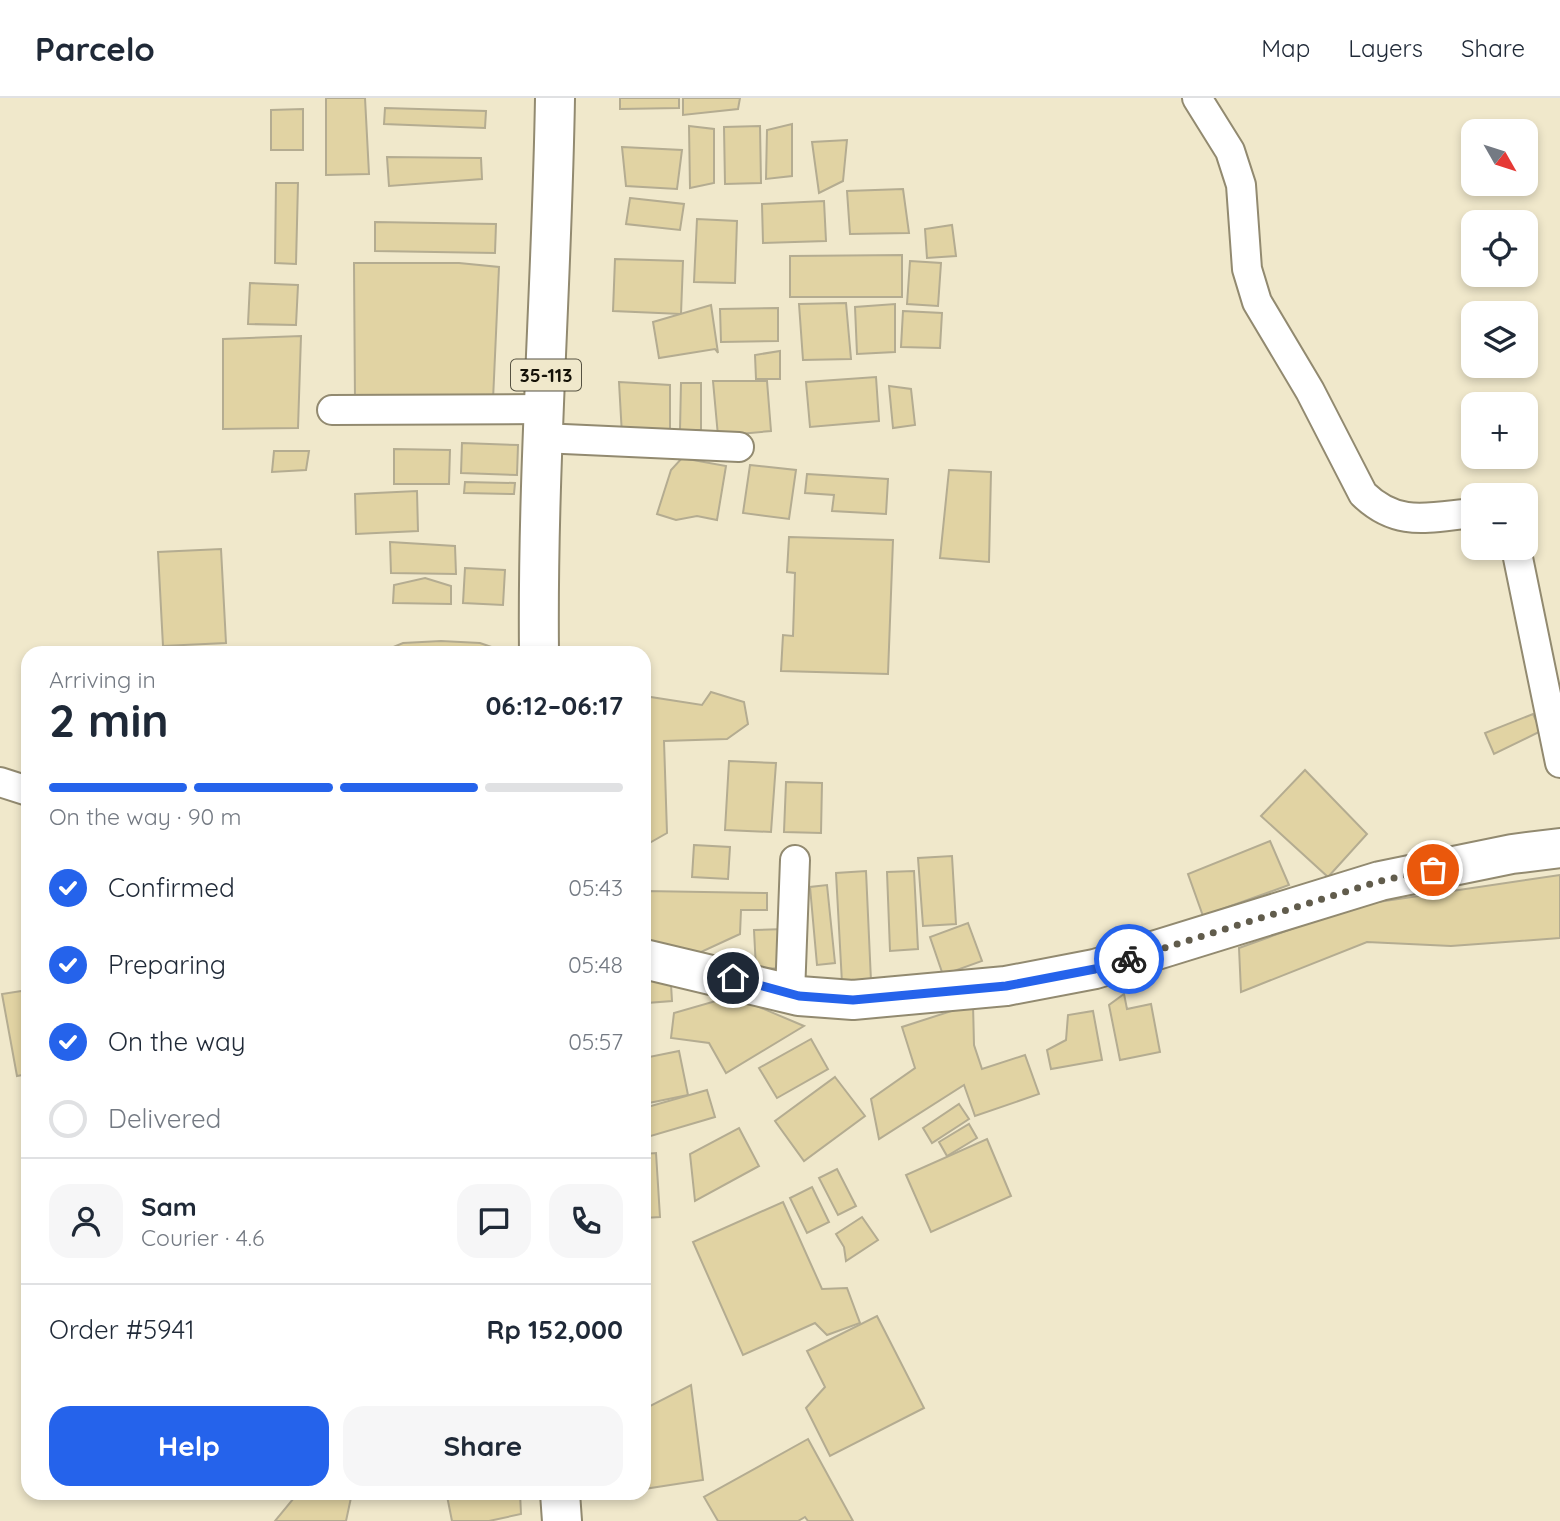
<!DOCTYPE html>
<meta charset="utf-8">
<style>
:root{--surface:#fff;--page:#f6f6f7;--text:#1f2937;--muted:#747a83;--line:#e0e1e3;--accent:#2563eb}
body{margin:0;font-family:Quicksand,sans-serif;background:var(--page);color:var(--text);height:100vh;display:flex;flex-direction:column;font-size:26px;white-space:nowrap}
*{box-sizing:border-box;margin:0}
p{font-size:23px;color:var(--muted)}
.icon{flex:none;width:38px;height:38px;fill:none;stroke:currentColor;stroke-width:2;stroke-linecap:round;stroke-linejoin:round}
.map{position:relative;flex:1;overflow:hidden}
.details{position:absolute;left:21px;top:548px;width:630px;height:854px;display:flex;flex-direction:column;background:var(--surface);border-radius:21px;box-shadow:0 4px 10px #0003}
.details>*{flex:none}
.needle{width:46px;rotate:129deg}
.controls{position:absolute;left:1461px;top:21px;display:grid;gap:14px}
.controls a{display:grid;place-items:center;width:77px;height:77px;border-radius:14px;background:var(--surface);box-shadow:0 4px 10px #0003;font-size:35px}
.pin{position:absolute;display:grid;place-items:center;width:60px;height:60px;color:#fff;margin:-30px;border:4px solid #fff;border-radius:50%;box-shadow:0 2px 7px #0007}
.courier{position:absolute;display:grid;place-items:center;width:70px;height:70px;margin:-35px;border:5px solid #2563eb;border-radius:50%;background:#fff;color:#222;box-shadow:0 2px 9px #0007}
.overview em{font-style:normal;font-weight:700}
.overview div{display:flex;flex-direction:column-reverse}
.overview{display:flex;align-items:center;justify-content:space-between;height:119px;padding:0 28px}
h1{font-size:46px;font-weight:700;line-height:52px}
.bar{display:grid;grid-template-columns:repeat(4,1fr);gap:10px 7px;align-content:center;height:84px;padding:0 28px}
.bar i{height:9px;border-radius:5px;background:var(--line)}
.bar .selected{background:var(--accent)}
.bar p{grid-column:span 4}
.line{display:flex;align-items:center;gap:18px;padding:0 28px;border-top:2px solid var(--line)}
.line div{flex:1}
.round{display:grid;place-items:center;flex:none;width:74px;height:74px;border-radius:21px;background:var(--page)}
ol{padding:0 28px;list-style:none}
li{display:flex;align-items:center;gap:21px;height:77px}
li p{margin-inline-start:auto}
li .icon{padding:7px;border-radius:50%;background:var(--accent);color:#fff;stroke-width:4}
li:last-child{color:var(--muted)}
li i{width:38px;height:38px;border:4px solid var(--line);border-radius:50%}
.primary-button{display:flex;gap:14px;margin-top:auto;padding:14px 28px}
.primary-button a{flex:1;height:80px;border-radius:21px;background:var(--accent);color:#fff;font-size:28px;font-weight:700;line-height:80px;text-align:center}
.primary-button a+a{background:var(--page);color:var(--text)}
header{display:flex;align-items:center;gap:42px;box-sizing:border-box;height:98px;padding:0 35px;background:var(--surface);border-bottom:2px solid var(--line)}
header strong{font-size:33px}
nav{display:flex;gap:38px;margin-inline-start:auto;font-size:24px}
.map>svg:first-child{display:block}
.building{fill:#e1d3a3;stroke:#b4ac91;stroke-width:2}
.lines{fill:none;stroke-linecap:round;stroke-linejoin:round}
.minor-casing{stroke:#928a70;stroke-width:32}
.secondary-casing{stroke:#928a70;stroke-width:42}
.primary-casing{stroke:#928a70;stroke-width:42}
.minor{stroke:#fff;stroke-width:28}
.secondary{stroke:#fff;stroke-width:38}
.primary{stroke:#fff;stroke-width:38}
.done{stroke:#615c4c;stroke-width:7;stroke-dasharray:0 12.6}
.route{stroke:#2563eb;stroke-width:9}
.labels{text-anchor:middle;stroke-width:6;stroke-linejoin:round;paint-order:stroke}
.shield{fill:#f0e8cb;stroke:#565242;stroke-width:2}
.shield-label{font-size:19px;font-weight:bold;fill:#141107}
</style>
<header>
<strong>Parcelo</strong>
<nav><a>Map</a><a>Layers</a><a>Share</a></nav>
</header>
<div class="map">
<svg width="1560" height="1423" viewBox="0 0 1560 1423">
<rect width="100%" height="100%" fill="#f0e8cb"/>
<g class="building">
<polygon points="326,0 365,0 369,76 326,77"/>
<polygon points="620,0 679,0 679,10 620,11"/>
<polygon points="683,0 740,0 738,11 683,17"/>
<polygon points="385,10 486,13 485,30 384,26"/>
<polygon points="303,11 303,52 271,52 271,12"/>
<polygon points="792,26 792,78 766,81 767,32"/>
<polygon points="689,28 714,31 714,85 690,90"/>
<polygon points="760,28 761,85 725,86 724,29"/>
<polygon points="847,42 843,83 819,95 812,44"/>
<polygon points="622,49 682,52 677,91 626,88"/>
<polygon points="387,59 481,60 482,81 389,88"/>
<polygon points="276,85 298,85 296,166 275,165"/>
<polygon points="903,91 909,135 850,136 847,93"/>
<polygon points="630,100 684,106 680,132 626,126"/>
<polygon points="824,103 826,143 763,145 762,106"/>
<polygon points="697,121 737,123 735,185 694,184"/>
<polygon points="375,124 496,126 495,155 375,153"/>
<polygon points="952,127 956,158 927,160 925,131"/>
<polygon points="902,157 902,199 790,199 790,158"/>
<polygon points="615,161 683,163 681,216 613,213"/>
<polygon points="910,163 941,165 938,208 907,206"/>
<polygon points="354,165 459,165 499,169 493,302 355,303"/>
<polygon points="250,185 298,187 296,227 248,226"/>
<polygon points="846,205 851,261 803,262 799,206"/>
<polygon points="895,206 895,254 857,256 855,209"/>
<polygon points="711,207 718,255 715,251 659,260 653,224"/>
<polygon points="778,210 778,243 721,244 720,211"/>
<polygon points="903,213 942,215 940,250 901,249"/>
<polygon points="301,238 298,330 223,331 223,241"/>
<polygon points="780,253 780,281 756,281 755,257"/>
<polygon points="876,279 879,323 810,329 806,284"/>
<polygon points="713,283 767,283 771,333 718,338"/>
<polygon points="619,284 670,287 670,331 622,337"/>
<polygon points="681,285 701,285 701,332 680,332"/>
<polygon points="889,288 911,291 915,327 893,330"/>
<polygon points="462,345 518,347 517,377 461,375"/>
<polygon points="394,351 450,352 449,386 394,386"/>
<polygon points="274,353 309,353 306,372 272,374"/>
<polygon points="682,360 726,368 717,422 697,418 676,422 657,416 671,372"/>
<polygon points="750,367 796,372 789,421 743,415"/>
<polygon points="949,372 991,374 989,464 940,460"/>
<polygon points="807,376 888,381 886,416 832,413 834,397 805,395"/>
<polygon points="465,384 515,385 514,396 464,395"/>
<polygon points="417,393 418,433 356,436 355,396"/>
<polygon points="789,439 893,442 888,576 781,573 783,537 793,538 795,475 787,474"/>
<polygon points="390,444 455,448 456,476 391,475"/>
<polygon points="221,451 226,545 163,548 158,454"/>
<polygon points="465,470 505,472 503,507 463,505"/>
<polygon points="425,480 451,488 451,506 393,505 394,487"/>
<polygon points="441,543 480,545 509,555 379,555 403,545"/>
<polygon points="711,594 744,604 748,626 727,641 664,643 667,735 644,748 644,598 702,607"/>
<polygon points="1533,616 1541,633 1494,656 1485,635"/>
<polygon points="729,663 776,665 771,734 725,732"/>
<polygon points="1305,672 1367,736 1328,779 1261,718"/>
<polygon points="786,684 822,685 821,735 784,734"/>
<polygon points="1270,743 1289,787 1203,818 1188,776"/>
<polygon points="694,747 730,749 728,781 692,779"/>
<polygon points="952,758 956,826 923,828 918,760"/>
<polygon points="866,773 871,883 842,885 836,775"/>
<polygon points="914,773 918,851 890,853 887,774"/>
<polygon points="1560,777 1560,840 1451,848 1367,844 1241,894 1239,850 1358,807"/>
<polygon points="827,787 835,865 817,867 810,789"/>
<polygon points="644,793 767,795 767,812 741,812 740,836 673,867 644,856"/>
<polygon points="968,825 982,863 943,877 930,839"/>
<polygon points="785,831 787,870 756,871 754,832"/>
<polygon points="670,869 672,903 647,905 650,953 644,954 644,871"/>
<polygon points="28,892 28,976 17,978 2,896"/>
<polygon points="1124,896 1127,911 1151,906 1160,954 1120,962 1109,907"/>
<polygon points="733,898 804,928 726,975 709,945 671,940 674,915"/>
<polygon points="973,906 974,947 982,971 1025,957 1039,996 975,1018 964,987 879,1041 871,1001 915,970 902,929"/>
<polygon points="1093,913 1102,962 1051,971 1047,952 1066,942 1068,917"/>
<polygon points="811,941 828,971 777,1000 759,970"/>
<polygon points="679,953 688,997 644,1006 644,960"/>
<polygon points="835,979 865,1018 804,1063 775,1023"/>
<polygon points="707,992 715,1019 644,1040 644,1010"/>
<polygon points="959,1006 969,1021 932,1045 923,1030"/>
<polygon points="969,1026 977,1040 947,1058 939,1044"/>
<polygon points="739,1030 759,1068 695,1103 690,1056"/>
<polygon points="987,1041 1011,1098 931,1134 906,1077"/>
<polygon points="656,1055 660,1119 644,1120 644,1056"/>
<polygon points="837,1071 856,1108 838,1117 819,1080"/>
<polygon points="812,1089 829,1124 807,1135 790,1100"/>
<polygon points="783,1104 822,1191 847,1190 860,1225 827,1237 815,1225 743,1257 693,1144"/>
<polygon points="862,1119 878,1142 846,1163 844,1149 836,1136"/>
<polygon points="877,1218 924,1310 830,1358 806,1310 825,1289 807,1253"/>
<polygon points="691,1287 703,1382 644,1391 644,1311"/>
<polygon points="808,1341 853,1423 808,1423 805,1419 798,1423 718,1423 704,1399"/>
<polygon points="298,1395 352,1395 346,1423 275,1423"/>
<polygon points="459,1395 520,1395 521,1416 489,1423 452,1423 447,1398"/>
</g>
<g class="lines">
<defs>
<g id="minor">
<path d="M1197 0 1230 53 1241 87 1247 171 1257 204 1310 293 1363 396C1398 430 1429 419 1474 415"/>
<polyline points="332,312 544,311"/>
<polyline points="542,340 739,349"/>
<polyline points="1516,450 1560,665"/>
<polyline points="0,684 28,693"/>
<polyline points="790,896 795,762"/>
</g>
<polyline id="secondary" points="644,861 799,898 853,902 1006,888 1095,871 1380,783 1512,756 1560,750"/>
<g id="primary">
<path d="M539 555C537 370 552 185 555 0"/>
<polyline points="560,1395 562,1423"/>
</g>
</defs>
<use href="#minor" class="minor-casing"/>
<use href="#secondary" class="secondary-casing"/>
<use href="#primary" class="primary-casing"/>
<use href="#minor" class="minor"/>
<use href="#secondary" class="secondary"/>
<use href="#primary" class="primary"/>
</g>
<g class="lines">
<polyline class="done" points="1129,861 1380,783 1433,772"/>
<polyline class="route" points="733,880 799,898 853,902 1006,888 1095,871 1129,861"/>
</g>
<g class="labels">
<rect class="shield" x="511" y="261.5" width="70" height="31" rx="5"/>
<g class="shield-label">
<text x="546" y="284">35-113</text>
</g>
</g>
</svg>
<div class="controls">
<a><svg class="needle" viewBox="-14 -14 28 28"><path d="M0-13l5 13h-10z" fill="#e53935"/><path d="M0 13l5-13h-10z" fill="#747a83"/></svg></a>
<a><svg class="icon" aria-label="locate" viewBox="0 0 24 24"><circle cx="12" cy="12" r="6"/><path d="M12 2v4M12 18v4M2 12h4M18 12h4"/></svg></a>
<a><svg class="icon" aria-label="layers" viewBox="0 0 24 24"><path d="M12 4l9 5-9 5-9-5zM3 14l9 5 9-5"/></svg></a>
<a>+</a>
<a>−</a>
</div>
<div class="pin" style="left:1433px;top:772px;background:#ea580c"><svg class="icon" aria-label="bag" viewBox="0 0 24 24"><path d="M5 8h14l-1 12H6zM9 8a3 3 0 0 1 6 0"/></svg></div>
<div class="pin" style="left:733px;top:880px;background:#1f2937"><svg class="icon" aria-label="home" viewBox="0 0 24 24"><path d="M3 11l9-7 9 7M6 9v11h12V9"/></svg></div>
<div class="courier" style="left:1129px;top:861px"><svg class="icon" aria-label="bike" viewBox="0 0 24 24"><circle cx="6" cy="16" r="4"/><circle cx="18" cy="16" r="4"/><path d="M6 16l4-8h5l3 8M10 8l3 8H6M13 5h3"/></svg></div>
<section class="details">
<div class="overview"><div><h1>2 min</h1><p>Arriving in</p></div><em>06:12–06:17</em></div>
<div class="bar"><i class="selected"></i><i class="selected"></i><i class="selected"></i><i></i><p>On the way · 90 m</p></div>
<ol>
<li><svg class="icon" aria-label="check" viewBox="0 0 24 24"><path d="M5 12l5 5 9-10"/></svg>Confirmed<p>05:43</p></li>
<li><svg class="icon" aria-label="check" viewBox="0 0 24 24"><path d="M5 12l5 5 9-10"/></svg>Preparing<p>05:48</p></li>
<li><svg class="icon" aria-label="check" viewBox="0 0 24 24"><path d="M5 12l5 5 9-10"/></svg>On the way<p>05:57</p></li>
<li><i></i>Delivered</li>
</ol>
<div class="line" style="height:126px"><a class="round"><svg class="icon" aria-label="person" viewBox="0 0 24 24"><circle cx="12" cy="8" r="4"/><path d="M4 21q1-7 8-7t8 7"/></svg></a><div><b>Sam</b><p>Courier · 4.6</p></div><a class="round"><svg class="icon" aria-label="chat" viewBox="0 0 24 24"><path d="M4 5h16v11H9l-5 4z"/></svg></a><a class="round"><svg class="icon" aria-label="phone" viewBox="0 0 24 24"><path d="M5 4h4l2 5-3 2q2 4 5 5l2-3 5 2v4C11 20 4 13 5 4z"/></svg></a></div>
<div class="line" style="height:91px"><div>Order #5941</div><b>Rp 152,000</b></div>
<div class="primary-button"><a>Help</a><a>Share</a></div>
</section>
</div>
